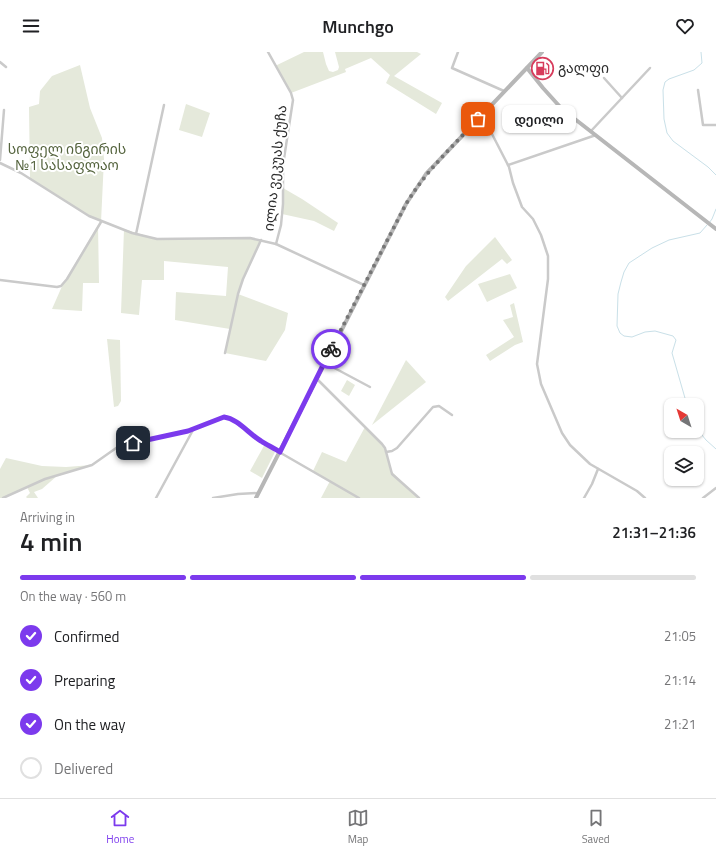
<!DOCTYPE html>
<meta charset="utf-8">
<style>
:root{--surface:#fff;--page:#f2f2f2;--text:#202124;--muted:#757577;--line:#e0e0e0;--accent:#7c3aed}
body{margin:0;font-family:"Titillium Web","Noto Sans Georgian",sans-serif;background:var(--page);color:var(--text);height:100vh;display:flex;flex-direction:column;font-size:15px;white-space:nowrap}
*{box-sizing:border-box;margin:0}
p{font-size:13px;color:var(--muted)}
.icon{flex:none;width:22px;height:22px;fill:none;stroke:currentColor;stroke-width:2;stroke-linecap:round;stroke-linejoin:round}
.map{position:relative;height:446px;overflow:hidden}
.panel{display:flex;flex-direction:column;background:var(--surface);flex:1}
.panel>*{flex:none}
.needle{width:26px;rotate:321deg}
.buttons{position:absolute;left:664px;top:346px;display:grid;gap:8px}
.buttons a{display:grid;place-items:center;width:40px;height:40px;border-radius:8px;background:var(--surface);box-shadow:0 1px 3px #0004;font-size:20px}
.pin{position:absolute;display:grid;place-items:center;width:34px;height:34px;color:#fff;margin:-17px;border-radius:8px;box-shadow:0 2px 6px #0006}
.courier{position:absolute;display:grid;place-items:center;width:40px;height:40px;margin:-20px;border:3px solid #7c3aed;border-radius:50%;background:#fff;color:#222;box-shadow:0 1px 5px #0007}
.bubble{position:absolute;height:28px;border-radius:8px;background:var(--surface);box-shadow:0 1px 3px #0004;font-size:13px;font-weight:600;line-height:28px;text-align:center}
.headline em{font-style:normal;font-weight:600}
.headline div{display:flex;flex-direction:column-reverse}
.headline{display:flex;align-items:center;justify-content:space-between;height:68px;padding:0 20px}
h1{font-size:26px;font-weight:600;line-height:30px}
.bar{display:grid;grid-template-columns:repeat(4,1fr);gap:6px 4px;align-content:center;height:48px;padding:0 20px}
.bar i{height:5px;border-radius:3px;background:var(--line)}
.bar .active{background:var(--accent)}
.bar p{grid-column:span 4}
ol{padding:0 20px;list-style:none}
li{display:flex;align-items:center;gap:12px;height:44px}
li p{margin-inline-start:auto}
li .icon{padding:4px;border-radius:50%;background:var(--accent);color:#fff;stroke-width:4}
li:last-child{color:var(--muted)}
li i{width:22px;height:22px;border:2px solid var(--line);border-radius:50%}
header{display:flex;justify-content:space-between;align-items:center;height:52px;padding:0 20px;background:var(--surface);font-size:18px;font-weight:600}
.tabs{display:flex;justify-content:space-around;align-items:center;height:56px;border-top:1px solid var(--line);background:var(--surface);font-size:11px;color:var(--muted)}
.tabs a{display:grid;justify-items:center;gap:2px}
.tabs .active{color:var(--accent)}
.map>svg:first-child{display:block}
.green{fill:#e5e9db}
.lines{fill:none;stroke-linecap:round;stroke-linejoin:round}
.stream{stroke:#c9e0e8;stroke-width:1}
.minor{stroke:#cacaca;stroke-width:2.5}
.secondary{stroke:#b7b7b7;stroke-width:4}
.done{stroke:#767676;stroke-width:4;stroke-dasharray:0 7.2}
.route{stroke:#7c3aed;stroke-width:5}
.labels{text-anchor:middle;stroke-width:4;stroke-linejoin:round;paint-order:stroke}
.poi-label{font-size:14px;fill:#2d2d2d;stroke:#fff;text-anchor:start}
.park-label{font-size:14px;fill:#55643e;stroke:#fff}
.street-label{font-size:14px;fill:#2d2d2d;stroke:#fff}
</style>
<header><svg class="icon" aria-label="menu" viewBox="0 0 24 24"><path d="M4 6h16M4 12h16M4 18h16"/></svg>Munchgo<svg class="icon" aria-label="heart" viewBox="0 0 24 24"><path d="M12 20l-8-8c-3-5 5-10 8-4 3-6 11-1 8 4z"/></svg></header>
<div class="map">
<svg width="716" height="446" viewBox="0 0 716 446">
<rect width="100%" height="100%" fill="#fff"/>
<g class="green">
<polygon points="304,0 323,0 326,12 329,19 333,20 338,18 339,15 335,0 417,0 421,2 394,24 442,51 436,62 386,31 390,23 371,6 345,17 346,20 291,41 275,14"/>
<polygon points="80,13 90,56 102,86 104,107 101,170 89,164 30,127 29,55 39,52 40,39 52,24"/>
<polygon points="186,52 210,61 202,85 179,78"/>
<polygon points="283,136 302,147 338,171 334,179 314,169 282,162"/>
<polygon points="98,173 99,231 83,231 82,259 52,257 63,232"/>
<polygon points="124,177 157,187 250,186 261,188 243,227 238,242 288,261 285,278 266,309 225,301 230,277 175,268 176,240 226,244 228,215 164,209 164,228 142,228 139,263 121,261"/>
<polygon points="495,185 512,208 507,212 502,207 448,249 445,245 466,214"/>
<polygon points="510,222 517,236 487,250 478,232"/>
<polygon points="514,251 523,290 515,293 490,309 486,303 514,285 503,268 513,265 510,253"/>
<polygon points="107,287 120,288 121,349 118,354 114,355"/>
<polygon points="406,308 426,330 372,373"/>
<polygon points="347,328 355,333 349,344 341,339"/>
<polygon points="365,375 385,396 391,419 419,446 321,446 330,429 313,419 322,400 346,410"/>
<polygon points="265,392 275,400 262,426 250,419"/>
<polygon points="6,406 42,414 66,415 92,413 58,423 42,437 34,440 38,446 27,446 26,445 30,441 27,435 3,446 0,446 0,417"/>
</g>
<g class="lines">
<g class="stream">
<polyline points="701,0 702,11 694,18 669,27 665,30 663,38 664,67 667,81 673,89 708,115 716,123"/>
<polyline points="709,171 712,167 716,157"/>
<polyline points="687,353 672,301 676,288 673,284 655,279 645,280 632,285 624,284 620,281 617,274 618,242 621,230 624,220 629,211 652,196 669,188 700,181 707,173"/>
<polyline points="697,377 706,388 716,397"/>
</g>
<g class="minor">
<polyline points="268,0 291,41 293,48 283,113 283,152 281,173 276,192"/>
<polyline points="458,0 452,16 504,39"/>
<polyline points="0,10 6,15"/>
<polyline points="604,26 622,46"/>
<polyline points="698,38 703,73 716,73"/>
<polyline points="478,68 492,82 509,115 513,131 522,155 533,167 541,183 548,204 548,227 537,312 541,332 562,381 570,393 590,412 637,439 645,446"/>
<polyline points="591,79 650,16"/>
<polyline points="0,108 4,58"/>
<polyline points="0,111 21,121 89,164 132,181 157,187 250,186 276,192 364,233"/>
<polyline points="508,113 596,83"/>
<polyline points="136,182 164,53"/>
<polyline points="0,228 57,235 61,234 67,227 101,170"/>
<polyline points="225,301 238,242 243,227 261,188"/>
<polyline points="325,311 370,335"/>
<polyline points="317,327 382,392 385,396 392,422 419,446"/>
<polyline points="386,400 392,399 397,396 433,355 439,354 452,363"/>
<polyline points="3,446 45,427 92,413 119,394 188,379 224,365 230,366 260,389 359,446"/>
<polyline points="156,446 193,378"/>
<polyline points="213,446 238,442 258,441"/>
<polyline points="584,446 592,432 598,417"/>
<polyline points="703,446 716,436"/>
</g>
<g class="secondary">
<polyline points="527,16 543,36 562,57 716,177"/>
<polyline points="256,446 406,152 426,122 542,0"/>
</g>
</g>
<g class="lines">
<path class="done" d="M331 297 406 152C425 120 453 94 478 67"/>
<path class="route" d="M133 391 188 379 224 365C238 367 249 382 261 389 267 393 274 396 280 400L331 297"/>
</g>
<defs>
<symbol id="fuel-ring" viewBox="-11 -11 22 22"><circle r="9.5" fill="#fff" stroke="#d73c5c" stroke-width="1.5"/><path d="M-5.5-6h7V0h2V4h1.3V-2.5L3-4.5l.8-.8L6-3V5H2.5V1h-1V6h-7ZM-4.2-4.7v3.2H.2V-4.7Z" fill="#d73c5c"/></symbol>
</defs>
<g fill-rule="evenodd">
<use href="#fuel-ring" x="530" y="4" width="25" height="25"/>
</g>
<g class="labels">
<g class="poi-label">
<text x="558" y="21">გალფი</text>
</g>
<g class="park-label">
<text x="67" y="102">სოფელ ინგირის<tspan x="67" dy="16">№1 სასაფლაო</tspan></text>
</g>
<g class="street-label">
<text transform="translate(275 116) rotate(-84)" y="5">ილია ვეკუას ქუჩა</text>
</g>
</g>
</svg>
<div class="buttons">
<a><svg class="needle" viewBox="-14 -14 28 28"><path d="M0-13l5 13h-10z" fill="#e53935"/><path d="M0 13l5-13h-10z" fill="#757577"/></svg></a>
<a><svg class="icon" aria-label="layers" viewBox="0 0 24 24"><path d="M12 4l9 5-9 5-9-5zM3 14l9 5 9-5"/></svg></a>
</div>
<div class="pin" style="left:478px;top:67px;background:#ea580c"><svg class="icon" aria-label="bag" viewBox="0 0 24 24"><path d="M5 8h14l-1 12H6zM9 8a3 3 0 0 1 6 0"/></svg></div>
<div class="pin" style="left:133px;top:391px;background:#1f2937"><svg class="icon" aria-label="home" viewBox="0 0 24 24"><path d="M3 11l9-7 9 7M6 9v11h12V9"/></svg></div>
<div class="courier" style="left:331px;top:297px"><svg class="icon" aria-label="bike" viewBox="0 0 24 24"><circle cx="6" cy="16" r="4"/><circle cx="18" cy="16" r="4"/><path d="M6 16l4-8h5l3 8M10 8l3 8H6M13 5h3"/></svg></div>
<div class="bubble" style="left:502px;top:53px;width:74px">დეილი</div>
</div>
<section class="panel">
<div class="headline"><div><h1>4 min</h1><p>Arriving in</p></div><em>21:31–21:36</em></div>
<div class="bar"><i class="active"></i><i class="active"></i><i class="active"></i><i></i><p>On the way · 560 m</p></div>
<ol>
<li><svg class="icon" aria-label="check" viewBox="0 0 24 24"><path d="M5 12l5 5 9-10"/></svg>Confirmed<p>21:05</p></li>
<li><svg class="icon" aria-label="check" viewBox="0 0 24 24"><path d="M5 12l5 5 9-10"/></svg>Preparing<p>21:14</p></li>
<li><svg class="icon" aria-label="check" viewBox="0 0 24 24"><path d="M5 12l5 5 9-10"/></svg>On the way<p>21:21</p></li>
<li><i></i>Delivered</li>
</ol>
</section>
<nav class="tabs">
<a class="active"><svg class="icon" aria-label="home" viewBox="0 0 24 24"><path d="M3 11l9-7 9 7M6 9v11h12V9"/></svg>Home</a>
<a><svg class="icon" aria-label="map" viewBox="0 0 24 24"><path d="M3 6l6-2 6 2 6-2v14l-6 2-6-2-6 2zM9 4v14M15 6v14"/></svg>Map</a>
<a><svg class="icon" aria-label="saved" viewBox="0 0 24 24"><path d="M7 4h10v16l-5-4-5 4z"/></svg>Saved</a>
</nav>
